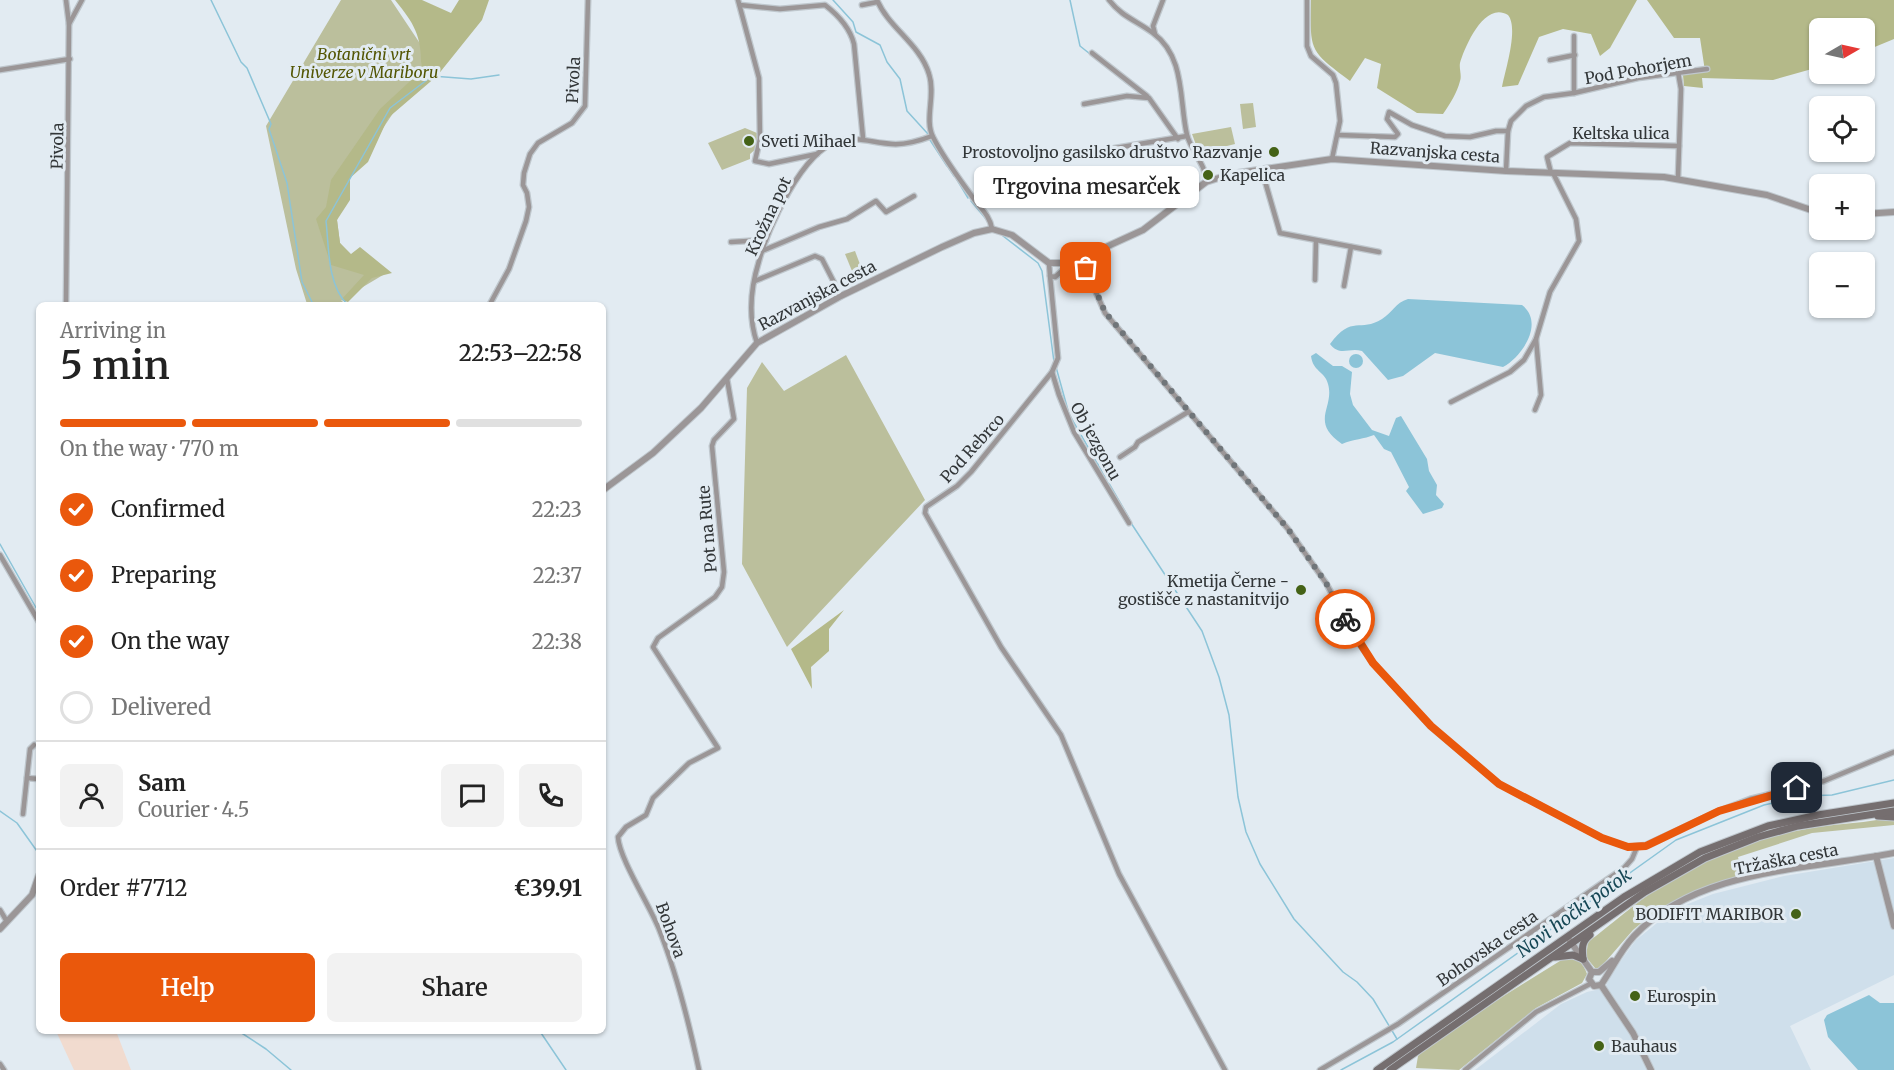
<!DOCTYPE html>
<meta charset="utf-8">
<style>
:root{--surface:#fff;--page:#f2f2f2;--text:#222;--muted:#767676;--line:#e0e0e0;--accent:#ea580c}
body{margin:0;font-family:Merriweather,serif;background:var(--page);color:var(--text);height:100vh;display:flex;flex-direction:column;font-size:22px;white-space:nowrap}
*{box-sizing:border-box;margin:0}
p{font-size:20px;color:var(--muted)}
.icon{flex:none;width:33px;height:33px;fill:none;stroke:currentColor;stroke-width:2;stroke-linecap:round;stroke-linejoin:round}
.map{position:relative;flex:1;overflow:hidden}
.side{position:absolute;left:36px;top:302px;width:570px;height:732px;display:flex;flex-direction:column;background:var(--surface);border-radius:9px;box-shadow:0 2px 4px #0004}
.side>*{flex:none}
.needle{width:39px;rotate:81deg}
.tools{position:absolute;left:1809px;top:18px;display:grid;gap:12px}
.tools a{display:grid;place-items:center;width:66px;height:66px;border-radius:9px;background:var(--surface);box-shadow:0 2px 4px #0004;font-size:30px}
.pin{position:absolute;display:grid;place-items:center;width:51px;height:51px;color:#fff;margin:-26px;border-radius:12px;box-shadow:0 3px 9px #0006}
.courier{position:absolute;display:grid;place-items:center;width:60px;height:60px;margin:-30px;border:4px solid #ea580c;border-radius:50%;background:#fff;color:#222;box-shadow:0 2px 8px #0007}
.bubble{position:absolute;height:42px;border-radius:9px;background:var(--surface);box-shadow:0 2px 4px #0004;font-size:20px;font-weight:600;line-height:42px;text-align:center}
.head em{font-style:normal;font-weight:600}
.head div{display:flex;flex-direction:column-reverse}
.head{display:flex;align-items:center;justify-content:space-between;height:102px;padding:0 24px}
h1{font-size:39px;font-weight:600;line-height:45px}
.bar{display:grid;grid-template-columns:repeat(4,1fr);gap:9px 6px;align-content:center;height:72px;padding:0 24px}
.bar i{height:8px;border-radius:4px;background:var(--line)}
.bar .active{background:var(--accent)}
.bar p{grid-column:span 4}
.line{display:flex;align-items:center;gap:15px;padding:0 24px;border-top:2px solid var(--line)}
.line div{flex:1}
.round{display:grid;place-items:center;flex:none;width:63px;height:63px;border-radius:9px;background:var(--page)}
ol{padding:0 24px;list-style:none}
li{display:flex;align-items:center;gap:18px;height:66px}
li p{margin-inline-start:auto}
li .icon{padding:6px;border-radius:50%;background:var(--accent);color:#fff;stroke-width:4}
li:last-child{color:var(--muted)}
li i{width:33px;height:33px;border:3px solid var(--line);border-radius:50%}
.cta{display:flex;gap:12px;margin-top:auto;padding:12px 24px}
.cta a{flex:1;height:69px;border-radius:9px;background:var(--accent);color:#fff;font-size:24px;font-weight:600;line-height:69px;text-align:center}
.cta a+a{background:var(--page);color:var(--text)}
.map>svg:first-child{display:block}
.built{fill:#cfdfeb}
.industrial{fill:#f1dbcf}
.green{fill:#bbbf9c}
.forest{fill:#b4b989}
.water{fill:#8cc4d8}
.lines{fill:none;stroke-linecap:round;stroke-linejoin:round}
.stream{stroke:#8cc4d8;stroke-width:1.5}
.minor-casing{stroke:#bfc7cd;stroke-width:7}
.tertiary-casing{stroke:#bfc7cd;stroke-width:8}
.secondary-casing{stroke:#bfc7cd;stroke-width:9}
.minor{stroke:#9b9697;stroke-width:4.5}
.tertiary{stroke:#9b9697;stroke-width:6}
.secondary{stroke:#756e6f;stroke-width:7}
.done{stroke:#707579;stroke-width:6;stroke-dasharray:0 10.8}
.route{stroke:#ea580c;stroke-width:8}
.poi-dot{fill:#446216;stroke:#e2ebf2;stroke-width:2}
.labels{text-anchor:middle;stroke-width:6;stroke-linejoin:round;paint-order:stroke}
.park-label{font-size:16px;font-style:italic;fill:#535604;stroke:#e2ebf2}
.street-label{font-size:16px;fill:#323638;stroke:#e2ebf2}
.poi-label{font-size:16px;fill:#323638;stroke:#e2ebf2;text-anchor:start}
.water-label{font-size:18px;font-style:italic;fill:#164755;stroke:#e2ebf2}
</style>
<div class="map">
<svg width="1894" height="1070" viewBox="0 0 1894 1070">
<rect width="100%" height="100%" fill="#e2ebf2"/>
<polygon class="built" points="1894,858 1894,975 1790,1026 1811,1070 1475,1070 1561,1004 1587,992 1605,988 1612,973 1636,940 1662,919 1688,904 1713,894 1784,876"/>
<polygon class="industrial" points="56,1031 116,1031 131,1070 74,1070"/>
<g class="green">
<polygon points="341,0 391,0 421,45 421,71 350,178 337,220 340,243 351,255 383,275 341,300 345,304 307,304 296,269 266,126"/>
<polygon points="1253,103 1256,127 1243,129 1240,104"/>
<polygon points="1231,127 1235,144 1199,153 1192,134"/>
<polygon points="745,128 757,133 757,148 750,154 750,159 722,170 708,143"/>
<polygon points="855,251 861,267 852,271 845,254"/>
<polygon points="846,355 925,500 787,647 742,564 747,388 762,362 784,391"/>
<path d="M1894 818V825L1812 833 1738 857 1742 874 1659 908 1633 930 1600 968H1595L1586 957 1588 942C1612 924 1635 903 1660 887 1722 847 1781 829 1853 823 1867 822 1880 819 1894 818Z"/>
<path d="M1568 956C1578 960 1583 962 1587 974L1582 983 1536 1008 1459 1070 1416 1068 1418 1056 1423 1051 1502 997Z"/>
</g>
<g class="forest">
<path d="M395 0H422L451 13 459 0H489L482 20 437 76 388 118 368 162 350 178V200L337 220 340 243 351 254 360 247 392 273 372 278 348 302 341 300 364 275 331 265 316 219 326 207 331 180 380 109 421 71C422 37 416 26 395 0Z"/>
<path d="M1311 0H1637L1610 48 1600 56 1591 34 1563 29 1539 37 1518 85 1502 87C1505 71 1519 28 1508 15 1484 0 1464 49 1460 63 1459 69 1462 76 1460 81 1457 93 1450 104 1443 114L1417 113 1377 88 1381 64 1365 58 1350 81C1309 50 1310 52 1311 0Z"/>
<polygon points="1647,0 1894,0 1894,39 1865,51 1864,28 1820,28 1819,67 1773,80 1702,78 1703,88 1684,86 1683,75 1705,71 1700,38 1674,38"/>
<polygon points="844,610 829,629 829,651 811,667 812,689 791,649"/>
</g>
<g class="water">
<path d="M1408 299 1522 305C1545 323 1522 357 1503 367L1435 353 1403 376 1388 380 1362 351C1349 347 1340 357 1330 344 1352 314 1360 333 1382 319 1393 312 1395 303 1408 299Z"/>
<path d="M1316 353 1333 366H1342L1352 372 1350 394 1353 405 1372 430 1389 436 1396 418 1401 416 1427 459 1429 471 1437 485 1436 495 1444 504 1442 508 1423 514 1406 491 1409 487 1391 452 1384 449 1374 435C1364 439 1354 439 1342 444 1309 421 1335 408 1328 384 1325 371 1313 372 1311 356Z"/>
<circle cx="1356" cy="361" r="7"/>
<polygon points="1869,995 1880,1003 1894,1003 1894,1070 1858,1070 1828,1037 1824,1020 1827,1015"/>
</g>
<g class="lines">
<g class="stream">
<polyline points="211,0 241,62 247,68 271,124 269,129 287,183 302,282 313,304"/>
<polyline points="833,0 853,22 856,32 880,45 887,62 900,79 907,111 928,134"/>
<polyline points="1070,0 1080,46 1129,85"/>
<polyline points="930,140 947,166"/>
<polyline points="948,167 954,176"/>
<polyline points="956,178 968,198"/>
<polyline points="971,201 986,219"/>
<polyline points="1003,236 1038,263 1042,271 1054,362"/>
<path d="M347 304C327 284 329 246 326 221L390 108 432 76 471 79 499 75"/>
<polyline points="1056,367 1069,414 1129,518"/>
<polyline points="1131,523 1202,631 1219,677 1229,715 1238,797 1246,832 1260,864 1294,919 1343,972 1357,982 1373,999 1397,1039"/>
<polyline points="0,544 39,613"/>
<polyline points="0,811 17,823 39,854"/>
<polyline points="237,1030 266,1049 291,1070"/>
<polyline points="539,1030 566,1070"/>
<polyline points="1341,1070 1393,1042 1676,840 1764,805 1804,796 1832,795 1894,780"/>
</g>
<defs>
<g id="minor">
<polyline points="66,0 69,24"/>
<polyline points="738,0 759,78 760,139 755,161 769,164 817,154"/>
<path d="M877 0C889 28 920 44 929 74 936 95 924 119 933 137 943 157 958 177 971 195 979 207 990 215 992 229"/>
<path d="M1109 0C1121 16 1137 21 1153 33 1186 57 1179 102 1187 135 1191 151 1207 166 1206 182"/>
<polyline points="1307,0 1307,46 1311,56 1333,75 1336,83 1340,121 1332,159"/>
<path d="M740 5 780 9 825 5C838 15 850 28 854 44L863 138"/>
<polyline points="862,5 877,2"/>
<polyline points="1155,34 1153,26 1163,0"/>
<polyline points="1092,53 1147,96"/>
<polyline points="1550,60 1575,55"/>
<polyline points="0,70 70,59"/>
<polyline points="1574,93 1574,36"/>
<polyline points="1084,104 1127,96 1149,98 1178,139"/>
<polyline points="1338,135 1395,137 1398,134 1387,119 1389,112 1412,125 1445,136 1470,137 1496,131 1508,131"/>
<polyline points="1092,152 1187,136"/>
<polyline points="1262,171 1280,233 1379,252"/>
<polyline points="1506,171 1508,131 1511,121 1526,106 1544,97 1574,93 1638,78 1707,69"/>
<polyline points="1551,173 1547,157 1570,143 1679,146"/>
<polyline points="1678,178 1681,89 1678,72"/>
<polyline points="731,242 766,240"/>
<polyline points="762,251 819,227 847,219 876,201 886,212 914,196"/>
<polyline points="1082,260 1105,313 1288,529 1326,583 1356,639 1373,663 1430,726 1499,784 1602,838 1628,847 1646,845 1719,811 1750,799 1824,781 1894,752"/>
<polyline points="1049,263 1050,276 1055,277 1071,263"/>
<polyline points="1050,276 1058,358 1052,372 1059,395 1074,432 1129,523"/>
<polyline points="1315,280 1316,241"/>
<polyline points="755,281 815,256 822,259 841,296"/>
<polyline points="1344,286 1351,247"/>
<polyline points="66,304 69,24 82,0"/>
<polyline points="490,304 509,269 526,221 529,207 527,193 523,185 524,173 530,154 538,143 572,123 585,106 588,0"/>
<path d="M757 343C748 317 751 287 759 261 768 227 802 152 838 141 857 136 873 143 892 144 906 145 919 141 932 136"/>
<polyline points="1052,372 971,472 957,486 926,507 925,513 1001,647 1061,735 1119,874 1225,1070"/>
<polyline points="1451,402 1510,372 1524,360 1536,339 1550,292 1579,241 1576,219 1553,173"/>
<polyline points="1535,410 1541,395 1536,339"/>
<polyline points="1120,457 1135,447 1138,442 1188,412"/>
<polyline points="0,555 39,622"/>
<polyline points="27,778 39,779"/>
<polyline points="23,814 30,749 34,745"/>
<polyline points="0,910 6,920"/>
<polyline points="0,1064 4,1070"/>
<path d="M699 1070C689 1023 677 974 659 929 650 906 619 858 618 837L626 827 646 815 653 798 689 763 718 748 653 647 658 638 715 597 722 587 724 572 712 446 714 440 734 419 727 379"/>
<polyline points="1320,1070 1398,1024 1624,868 1632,859 1637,847"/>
<polyline points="1465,1070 1536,1012 1590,984"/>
</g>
<g id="tertiary">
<polyline points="1864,214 1894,212"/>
<polyline points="603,490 653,453 701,408 757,343 841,296 942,247 974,233 992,229 1012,235 1049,263 1071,263 1143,230 1206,182 1231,174 1332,159 1506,171 1664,177 1767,195 1820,213"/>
<polyline points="1876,856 1894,926"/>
<polyline points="0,929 32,895 39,875"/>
<polyline points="1570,941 1592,972"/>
<polyline points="1592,972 1599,972 1612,961"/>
<polyline points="1592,972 1589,979 1594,986 1601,985"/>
<path d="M1601 985C1612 969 1620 951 1634 936 1698 868 1809 870 1894 853"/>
<polyline points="1601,985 1633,1033 1651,1070"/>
</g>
<g id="secondary">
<polyline points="1878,816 1894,817"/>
<polyline points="1555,957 1573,955 1583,959"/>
<path d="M1583 959C1582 949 1581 942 1590 935"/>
<polyline points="1377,1070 1624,897 1700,852 1768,826 1818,815 1894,803"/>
<polyline points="1390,1070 1645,892 1705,858 1758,837 1798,826 1894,811"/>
</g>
</defs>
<use href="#minor" class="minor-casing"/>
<use href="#tertiary" class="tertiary-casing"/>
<use href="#secondary" class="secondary-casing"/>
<use href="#minor" class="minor"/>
<use href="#tertiary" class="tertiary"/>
<use href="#secondary" class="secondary"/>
</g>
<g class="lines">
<polyline class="done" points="1086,268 1105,312 1288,529 1326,583 1345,619"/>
<polyline class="route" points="1345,619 1373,663 1431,726 1499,784 1602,838 1628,847 1646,846 1719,811 1797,788"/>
</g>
<g class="poi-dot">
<circle cx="749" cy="141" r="6"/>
<circle cx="1274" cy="152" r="6"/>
<circle cx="1208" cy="175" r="6"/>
<circle cx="1301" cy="590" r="6"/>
<circle cx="1796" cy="914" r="6"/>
<circle cx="1635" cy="996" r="6"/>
<circle cx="1599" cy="1046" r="6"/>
</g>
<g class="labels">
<g class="park-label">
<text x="364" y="60">Botanični vrt<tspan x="364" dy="18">Univerze v Mariboru</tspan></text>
</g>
<g class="street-label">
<text transform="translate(1638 69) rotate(-10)" y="6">Pod Pohorjem</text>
<text transform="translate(573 80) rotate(-87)" y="6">Pivola</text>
<text x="1621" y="139">Keltska ulica</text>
<text transform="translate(57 146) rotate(-89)" y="6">Pivola</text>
<text transform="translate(1435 152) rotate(4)" y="6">Razvanjska cesta</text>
<text transform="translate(768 216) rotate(-65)" y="6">Krožna pot</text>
<text transform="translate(817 295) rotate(-28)" y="6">Razvanjska cesta</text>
<text transform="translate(1096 441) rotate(61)" y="6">Ob jezgonu</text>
<text transform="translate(972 448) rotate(-48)" y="6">Pod Rebrco</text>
<text transform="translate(707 529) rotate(-95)" y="6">Pot na Rute</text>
<text transform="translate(1786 859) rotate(-11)" y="6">Tržaška cesta</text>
<text transform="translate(671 930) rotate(70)" y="6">Bohova</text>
<text transform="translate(1487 948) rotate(-35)" y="6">Bohovska cesta</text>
</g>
<g class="poi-label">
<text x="761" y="147">Sveti Mihael</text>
<text x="1262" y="158" text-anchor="end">Prostovoljno gasilsko društvo Razvanje</text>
<text x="1220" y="181">Kapelica</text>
<text x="1289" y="587" text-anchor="end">Kmetija Černe -<tspan x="1289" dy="18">gostišče z nastanitvijo</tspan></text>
<text x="1784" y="920" text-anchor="end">BODIFIT MARIBOR</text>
<text x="1647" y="1002">Eurospin</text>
<text x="1611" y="1052">Bauhaus</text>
</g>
<g class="water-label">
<text transform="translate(1574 913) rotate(-36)" y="6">Novi hočki potok</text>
</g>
</g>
</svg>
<div class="tools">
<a><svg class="needle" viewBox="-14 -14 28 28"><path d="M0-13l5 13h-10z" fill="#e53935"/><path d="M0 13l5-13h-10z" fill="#767676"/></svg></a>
<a><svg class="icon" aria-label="locate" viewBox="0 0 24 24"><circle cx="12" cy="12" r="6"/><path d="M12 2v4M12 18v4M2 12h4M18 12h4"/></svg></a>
<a>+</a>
<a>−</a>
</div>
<div class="pin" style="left:1086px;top:268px;background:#ea580c"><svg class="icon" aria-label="bag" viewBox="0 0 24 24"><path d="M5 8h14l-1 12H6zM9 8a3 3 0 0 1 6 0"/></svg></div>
<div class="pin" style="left:1797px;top:788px;background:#1f2937"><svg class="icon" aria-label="home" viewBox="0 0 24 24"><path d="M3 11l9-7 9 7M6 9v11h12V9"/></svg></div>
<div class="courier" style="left:1345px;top:619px"><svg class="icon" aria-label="bike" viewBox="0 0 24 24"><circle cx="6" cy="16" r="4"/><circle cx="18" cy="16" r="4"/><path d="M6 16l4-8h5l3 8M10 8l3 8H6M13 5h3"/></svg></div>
<div class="bubble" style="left:974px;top:166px;width:225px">Trgovina mesarček</div>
<section class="side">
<div class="head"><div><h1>5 min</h1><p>Arriving in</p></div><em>22:53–22:58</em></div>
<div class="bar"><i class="active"></i><i class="active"></i><i class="active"></i><i></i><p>On the way · 770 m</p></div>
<ol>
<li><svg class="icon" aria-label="check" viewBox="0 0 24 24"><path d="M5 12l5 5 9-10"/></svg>Confirmed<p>22:23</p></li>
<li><svg class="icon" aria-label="check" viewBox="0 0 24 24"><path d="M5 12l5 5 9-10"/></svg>Preparing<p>22:37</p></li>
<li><svg class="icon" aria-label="check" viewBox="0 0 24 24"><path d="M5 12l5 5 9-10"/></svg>On the way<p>22:38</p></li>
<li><i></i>Delivered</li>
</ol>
<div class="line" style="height:108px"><a class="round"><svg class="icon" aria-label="person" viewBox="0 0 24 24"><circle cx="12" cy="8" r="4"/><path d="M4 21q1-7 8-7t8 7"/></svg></a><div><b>Sam</b><p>Courier · 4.5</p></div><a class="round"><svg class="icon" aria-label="chat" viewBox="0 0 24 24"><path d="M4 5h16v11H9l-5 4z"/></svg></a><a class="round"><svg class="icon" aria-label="phone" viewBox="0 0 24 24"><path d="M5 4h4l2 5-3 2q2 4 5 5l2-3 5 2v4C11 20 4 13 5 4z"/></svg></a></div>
<div class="line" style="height:78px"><div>Order #7712</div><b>€39.91</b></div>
<div class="cta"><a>Help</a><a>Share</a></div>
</section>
</div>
